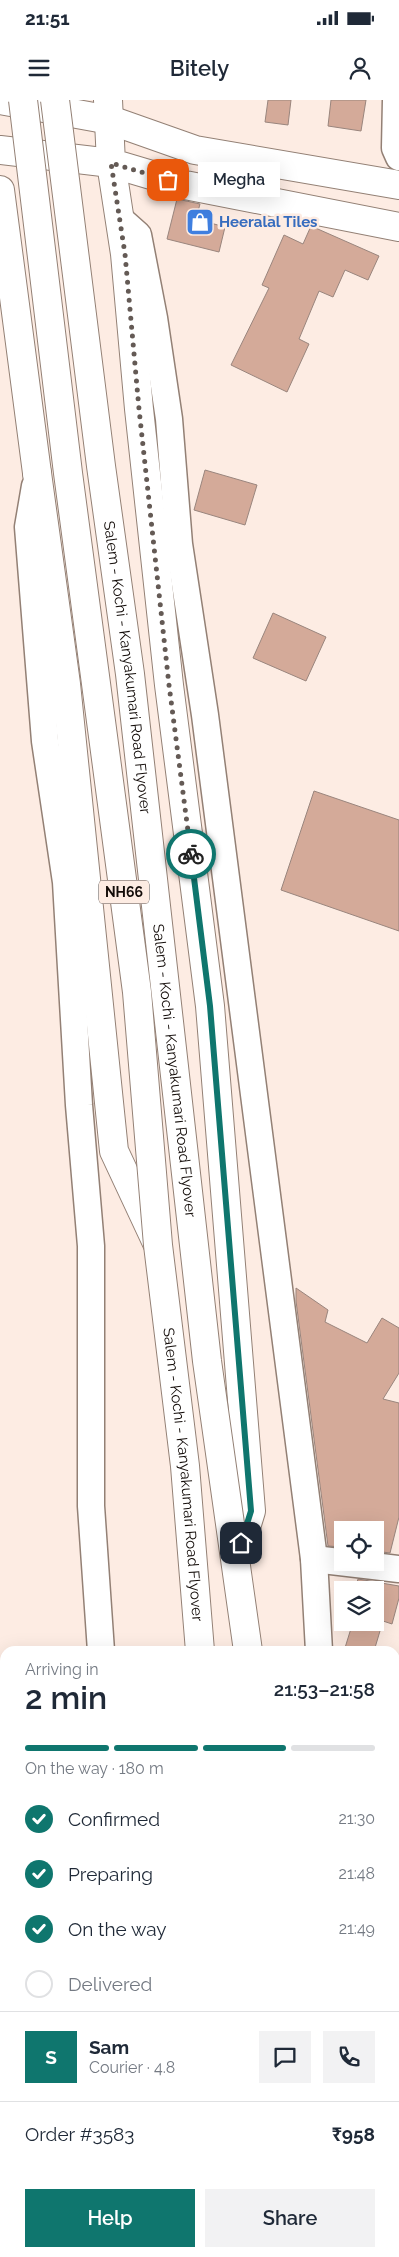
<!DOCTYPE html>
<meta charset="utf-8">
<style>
:root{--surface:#fff;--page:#f2f2f3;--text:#1f2937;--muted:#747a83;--line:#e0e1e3;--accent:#0f766e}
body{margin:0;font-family:Raleway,sans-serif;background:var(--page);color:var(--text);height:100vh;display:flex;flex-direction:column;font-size:19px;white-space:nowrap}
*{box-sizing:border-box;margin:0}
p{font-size:16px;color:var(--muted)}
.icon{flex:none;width:28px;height:28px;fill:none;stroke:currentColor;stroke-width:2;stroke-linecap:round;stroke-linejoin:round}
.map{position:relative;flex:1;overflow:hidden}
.details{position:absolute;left:0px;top:1546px;width:400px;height:611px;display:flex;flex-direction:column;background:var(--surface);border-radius:15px 15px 0 0;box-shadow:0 5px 20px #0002}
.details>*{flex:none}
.controls{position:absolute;left:334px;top:1421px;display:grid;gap:10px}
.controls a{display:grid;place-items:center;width:50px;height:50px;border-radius:0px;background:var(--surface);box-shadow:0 5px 20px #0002;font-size:25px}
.pin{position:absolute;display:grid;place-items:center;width:42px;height:42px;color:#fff;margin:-21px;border-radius:10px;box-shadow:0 2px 8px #0006}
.courier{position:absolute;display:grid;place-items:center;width:50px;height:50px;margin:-25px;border:4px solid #0f766e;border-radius:50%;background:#fff;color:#222;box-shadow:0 1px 6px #0007}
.bubble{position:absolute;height:35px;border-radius:0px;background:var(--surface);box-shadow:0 5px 20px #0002;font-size:16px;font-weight:600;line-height:35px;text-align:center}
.head em{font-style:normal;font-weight:600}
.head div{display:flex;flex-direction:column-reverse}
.head{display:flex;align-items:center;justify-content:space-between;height:85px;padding:0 25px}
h1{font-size:32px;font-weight:600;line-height:38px}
.bar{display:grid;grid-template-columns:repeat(4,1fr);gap:8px 5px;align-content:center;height:60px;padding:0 25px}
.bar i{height:6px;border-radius:4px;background:var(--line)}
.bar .current{background:var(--accent)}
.bar p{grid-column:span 4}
.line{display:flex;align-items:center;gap:12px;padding:0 25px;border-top:1px solid var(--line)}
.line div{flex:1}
.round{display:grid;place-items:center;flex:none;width:52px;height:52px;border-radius:0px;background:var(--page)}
ol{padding:0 25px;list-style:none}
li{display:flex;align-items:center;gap:15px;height:55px}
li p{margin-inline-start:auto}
li .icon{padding:5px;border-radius:50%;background:var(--accent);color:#fff;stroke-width:4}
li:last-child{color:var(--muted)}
li i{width:28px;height:28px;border:2px solid var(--line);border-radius:50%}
.button{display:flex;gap:10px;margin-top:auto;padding:10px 25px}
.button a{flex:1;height:58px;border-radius:0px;background:var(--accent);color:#fff;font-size:20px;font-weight:600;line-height:58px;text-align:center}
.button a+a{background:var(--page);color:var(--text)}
.status{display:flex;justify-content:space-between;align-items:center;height:35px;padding:0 25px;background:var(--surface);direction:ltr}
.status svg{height:14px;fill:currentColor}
header{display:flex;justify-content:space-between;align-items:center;height:65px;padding:0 25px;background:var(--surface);font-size:22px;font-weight:600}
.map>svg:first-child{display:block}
.building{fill:#d4aa99;stroke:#99857d}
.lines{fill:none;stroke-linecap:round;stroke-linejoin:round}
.street-casing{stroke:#938075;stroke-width:29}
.secondary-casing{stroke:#938075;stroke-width:30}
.primary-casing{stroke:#938075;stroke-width:30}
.highway-casing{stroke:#938075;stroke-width:30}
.street{stroke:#fff;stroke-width:26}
.secondary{stroke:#fff;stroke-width:28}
.primary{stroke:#fff;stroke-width:28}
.highway{stroke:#fff;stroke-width:28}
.rail{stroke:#584e49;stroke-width:4;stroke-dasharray:10 5;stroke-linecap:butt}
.highway-bridge-casing{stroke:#938075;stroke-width:30;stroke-linecap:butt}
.highway-bridge{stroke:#fff;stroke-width:28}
.done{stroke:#645a55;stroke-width:5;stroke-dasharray:0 9}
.route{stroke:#0f766e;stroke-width:6}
.labels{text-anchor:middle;stroke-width:5;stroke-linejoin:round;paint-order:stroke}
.shield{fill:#fdece3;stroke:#584e4a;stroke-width:1}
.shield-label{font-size:14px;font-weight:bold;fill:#120b08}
.shop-label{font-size:15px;font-weight:bold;fill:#366cbe;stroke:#fdece3;text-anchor:start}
.street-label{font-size:15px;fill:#120b08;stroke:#fdece3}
</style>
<div class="status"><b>21:51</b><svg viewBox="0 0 49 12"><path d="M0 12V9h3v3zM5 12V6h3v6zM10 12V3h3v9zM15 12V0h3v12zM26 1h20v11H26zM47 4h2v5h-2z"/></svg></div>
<header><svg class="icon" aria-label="menu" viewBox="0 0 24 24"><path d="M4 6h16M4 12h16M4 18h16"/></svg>Bitely<svg class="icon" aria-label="person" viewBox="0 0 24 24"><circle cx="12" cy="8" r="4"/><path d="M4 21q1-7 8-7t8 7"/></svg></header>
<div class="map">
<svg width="399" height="2157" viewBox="0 0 399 2157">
<rect width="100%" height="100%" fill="#fdece3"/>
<g class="building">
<polygon points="268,0 291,0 288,25 265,22"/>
<polygon points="331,0 366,0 361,31 328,26"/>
<polygon points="177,99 200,104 196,119 225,127 219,152 167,139"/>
<polygon points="311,126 379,156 368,180 345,170 333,197 319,191 299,239 309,244 287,292 231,265 269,188 262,185 284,135 303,144"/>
<polygon points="205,370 257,385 245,425 194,410"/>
<polygon points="273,513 326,537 306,581 253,558"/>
<polygon points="314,691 399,720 399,831 281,790"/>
<polygon points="296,1188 328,1210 325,1222 367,1243 382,1218 399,1228 399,1273 383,1299 399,1303 399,1417 390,1453 375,1451 375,1430 342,1430 342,1447 328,1446 296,1201"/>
<polygon points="358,1479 399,1486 399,1498 392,1524 383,1521 374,1551 344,1551 353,1522 375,1522 375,1490 355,1490"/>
</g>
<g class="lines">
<defs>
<g id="street">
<polyline points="396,0 395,48 399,57"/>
<polyline points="120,119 138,135 154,218 169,319 179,444 205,615 314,1459 319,1551"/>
<polyline points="35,386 28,427 45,641 66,782 79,1005 91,1146 91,1406 101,1551"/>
<polyline points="314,1459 399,1469"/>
<polyline points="0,2004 5,2005"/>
<polyline points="395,2029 399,2030"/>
</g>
<g id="secondary">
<polyline points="108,0 111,63 185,85 399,127"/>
<polyline points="110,20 195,50 399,85"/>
<polyline points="0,90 37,373"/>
<polyline points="173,2152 174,2157"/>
<polyline points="388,2152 388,2157"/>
</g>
<g id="primary">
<polyline points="0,0 110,20"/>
<polyline points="0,50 111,63"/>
</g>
<g id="highway">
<polyline points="111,63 125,154 139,309 169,585 210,906 251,1411 236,1460"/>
<polyline points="37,373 66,584 114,1051 157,1143"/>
<polyline points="279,2152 279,2157"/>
<polyline points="319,2152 320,2157"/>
</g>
</defs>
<use href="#street" class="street-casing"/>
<use href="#secondary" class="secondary-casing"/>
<use href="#primary" class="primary-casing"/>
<use href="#highway" class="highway-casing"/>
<use href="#street" class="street"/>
<use href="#secondary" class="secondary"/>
<use href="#primary" class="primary"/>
<use href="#highway" class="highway"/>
<g class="rail">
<polyline points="0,1687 5,1689"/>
<polyline points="0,1720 5,1723"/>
<polyline points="395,1861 399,1863"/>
<polyline points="395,1907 399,1909"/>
</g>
<defs>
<g id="highway-bridge">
<path id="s1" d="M23 0 68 373 137 892 158 1145 185 1366 200 1551"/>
<path id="s2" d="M55 0 101 366 130 574 207 1261 248 1551"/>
</g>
</defs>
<use href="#highway-bridge" class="highway-bridge-casing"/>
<use href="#highway-bridge" class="highway-bridge"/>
</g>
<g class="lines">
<polyline class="done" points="168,80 111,63 125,154 139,309 169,585 191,754"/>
<polyline class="route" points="191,754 210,906 251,1411 241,1443"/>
</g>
<defs>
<symbol id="shop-square" viewBox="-11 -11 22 22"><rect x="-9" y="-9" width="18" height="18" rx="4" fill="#3f7fe0" stroke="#fdece3"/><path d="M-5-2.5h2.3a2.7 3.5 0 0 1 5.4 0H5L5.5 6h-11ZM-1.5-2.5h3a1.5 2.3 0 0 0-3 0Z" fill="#fff"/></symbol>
</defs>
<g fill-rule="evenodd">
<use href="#shop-square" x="184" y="106" width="32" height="32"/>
</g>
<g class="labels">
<rect class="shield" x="99" y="780.5" width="50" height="23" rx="4"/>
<g class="shield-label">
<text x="124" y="797">NH66</text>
</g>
<g class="shop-label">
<text x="219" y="127">Heeralal Tiles</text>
</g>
<g class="street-label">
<text dy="5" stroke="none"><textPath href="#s2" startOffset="572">Salem - Kochi - Kanyakumari Road Flyover</textPath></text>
<text dy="5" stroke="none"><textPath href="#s2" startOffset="978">Salem - Kochi - Kanyakumari Road Flyover</textPath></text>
<text dy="5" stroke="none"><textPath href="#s1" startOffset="1384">Salem - Kochi - Kanyakumari Road Flyover</textPath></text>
</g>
</g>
</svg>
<div class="controls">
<a><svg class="icon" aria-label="locate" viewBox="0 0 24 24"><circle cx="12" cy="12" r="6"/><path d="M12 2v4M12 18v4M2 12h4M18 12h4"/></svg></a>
<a><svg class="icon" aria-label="layers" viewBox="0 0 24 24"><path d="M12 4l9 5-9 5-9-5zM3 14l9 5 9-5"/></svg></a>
</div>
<div class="pin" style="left:168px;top:80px;background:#ea580c"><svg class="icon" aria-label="bag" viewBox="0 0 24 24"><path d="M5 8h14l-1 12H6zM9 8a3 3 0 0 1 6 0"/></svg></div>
<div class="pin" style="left:241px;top:1443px;background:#1f2937"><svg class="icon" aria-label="home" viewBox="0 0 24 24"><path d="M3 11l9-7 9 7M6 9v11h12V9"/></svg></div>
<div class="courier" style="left:191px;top:754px"><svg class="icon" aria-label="bike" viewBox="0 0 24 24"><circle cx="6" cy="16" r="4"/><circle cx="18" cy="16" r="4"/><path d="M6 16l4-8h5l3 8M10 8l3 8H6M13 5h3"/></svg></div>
<div class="bubble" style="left:198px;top:62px;width:82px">Megha</div>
<section class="details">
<div class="head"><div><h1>2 min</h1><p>Arriving in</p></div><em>21:53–21:58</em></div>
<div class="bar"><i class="current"></i><i class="current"></i><i class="current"></i><i></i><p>On the way · 180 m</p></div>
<ol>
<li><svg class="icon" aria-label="check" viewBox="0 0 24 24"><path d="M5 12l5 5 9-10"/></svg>Confirmed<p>21:30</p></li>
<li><svg class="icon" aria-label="check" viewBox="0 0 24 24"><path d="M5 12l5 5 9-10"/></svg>Preparing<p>21:48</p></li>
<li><svg class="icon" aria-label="check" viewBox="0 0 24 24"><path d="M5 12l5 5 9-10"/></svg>On the way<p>21:49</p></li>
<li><i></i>Delivered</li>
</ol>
<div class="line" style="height:90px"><b class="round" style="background:var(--accent);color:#fff">S</b><div><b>Sam</b><p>Courier · 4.8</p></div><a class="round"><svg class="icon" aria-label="chat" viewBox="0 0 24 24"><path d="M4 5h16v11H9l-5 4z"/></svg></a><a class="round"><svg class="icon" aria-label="phone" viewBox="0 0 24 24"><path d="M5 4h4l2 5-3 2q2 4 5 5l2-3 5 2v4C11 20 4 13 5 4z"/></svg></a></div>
<div class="line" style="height:65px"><div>Order #3583</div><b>₹958</b></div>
<div class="button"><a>Help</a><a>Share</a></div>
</section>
</div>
